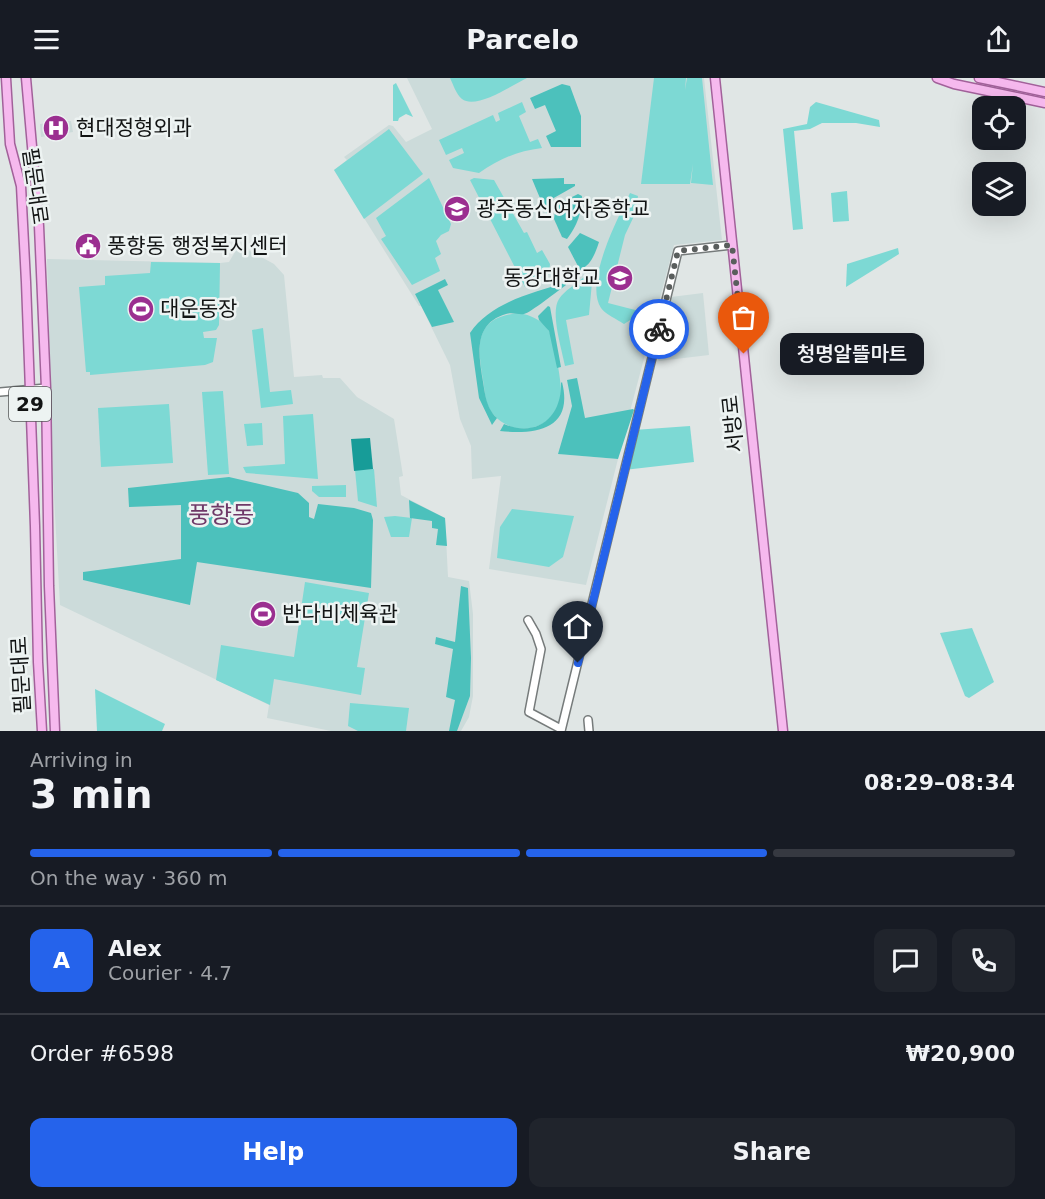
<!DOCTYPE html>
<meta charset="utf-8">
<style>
:root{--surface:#171b24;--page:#20242c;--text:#f1f3f6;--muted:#9ea1a6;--line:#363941;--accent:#2563eb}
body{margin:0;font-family:"DejaVu Sans","Noto Sans KR",sans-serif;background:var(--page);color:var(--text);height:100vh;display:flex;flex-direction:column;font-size:22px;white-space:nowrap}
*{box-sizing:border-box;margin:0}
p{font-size:20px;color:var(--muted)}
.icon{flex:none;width:33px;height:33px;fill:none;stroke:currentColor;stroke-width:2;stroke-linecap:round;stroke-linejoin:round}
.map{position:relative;height:653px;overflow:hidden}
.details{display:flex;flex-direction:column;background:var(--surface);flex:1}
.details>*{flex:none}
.buttons{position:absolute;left:972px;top:18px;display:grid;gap:12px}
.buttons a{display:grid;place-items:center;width:54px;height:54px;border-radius:12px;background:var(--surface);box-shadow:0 6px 24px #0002;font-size:30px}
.pin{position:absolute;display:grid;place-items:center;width:51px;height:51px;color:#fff;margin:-62px -26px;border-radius:50% 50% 50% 0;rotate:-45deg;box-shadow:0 0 6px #0007}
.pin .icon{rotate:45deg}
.courier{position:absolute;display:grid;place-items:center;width:60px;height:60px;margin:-30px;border:4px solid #2563eb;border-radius:50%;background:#fff;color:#222;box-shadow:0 2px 8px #0007}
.bubble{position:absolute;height:42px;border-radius:12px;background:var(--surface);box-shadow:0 6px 24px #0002;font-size:20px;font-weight:600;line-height:42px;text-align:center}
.headline em{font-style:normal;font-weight:600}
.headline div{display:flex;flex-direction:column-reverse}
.headline{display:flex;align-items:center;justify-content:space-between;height:102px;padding:0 30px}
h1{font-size:39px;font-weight:600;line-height:45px}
.bar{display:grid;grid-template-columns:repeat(4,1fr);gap:9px 6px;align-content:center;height:72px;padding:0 30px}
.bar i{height:8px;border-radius:4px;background:var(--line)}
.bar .current{background:var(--accent)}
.bar p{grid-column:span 4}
.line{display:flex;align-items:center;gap:15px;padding:0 30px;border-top:2px solid var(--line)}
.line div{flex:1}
.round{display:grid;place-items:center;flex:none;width:63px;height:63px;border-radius:12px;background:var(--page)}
.cta{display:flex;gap:12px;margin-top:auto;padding:12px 30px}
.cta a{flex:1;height:69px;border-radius:12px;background:var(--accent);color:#fff;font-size:24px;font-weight:600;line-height:69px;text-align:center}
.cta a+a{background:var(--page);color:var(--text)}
header{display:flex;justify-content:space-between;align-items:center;height:78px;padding:0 30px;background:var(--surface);font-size:27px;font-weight:600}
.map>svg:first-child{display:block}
.built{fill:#ccdbda}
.green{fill:#7dd9d4}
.forest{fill:#4cc1bc}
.water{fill:#179c98}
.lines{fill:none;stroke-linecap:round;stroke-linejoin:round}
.minor-casing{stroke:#767b7b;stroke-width:10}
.major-casing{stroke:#a2619a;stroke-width:11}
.minor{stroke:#fff;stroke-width:7}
.major{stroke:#f6b9ee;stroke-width:8}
.done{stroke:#5a5e5d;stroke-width:6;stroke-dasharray:0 10.8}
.route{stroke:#2563eb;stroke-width:8}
.labels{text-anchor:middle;stroke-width:5;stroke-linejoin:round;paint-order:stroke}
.shield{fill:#edf3f2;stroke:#545757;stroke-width:1.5}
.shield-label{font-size:20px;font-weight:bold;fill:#121414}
.poi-label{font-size:21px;fill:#121414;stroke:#edf3f2;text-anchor:start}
.street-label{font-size:21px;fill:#121414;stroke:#edf3f2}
.quarter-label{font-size:24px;fill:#6f3968;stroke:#edf3f2}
</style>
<header><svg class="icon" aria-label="menu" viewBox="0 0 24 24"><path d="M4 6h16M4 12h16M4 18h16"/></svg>Parcelo<svg class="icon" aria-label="share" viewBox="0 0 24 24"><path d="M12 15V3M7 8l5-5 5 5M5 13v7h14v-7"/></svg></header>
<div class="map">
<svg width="1045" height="653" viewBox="0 0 1045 653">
<rect width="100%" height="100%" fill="#e0e6e5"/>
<g class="built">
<polygon points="407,0 704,0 722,162 674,167 628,341 559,376 618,381 586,507 489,491 501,398 472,401 471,368 460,341 450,287 421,228 419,228 334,92 347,82 344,79 389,47 393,48 406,64 432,51"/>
<polygon points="71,43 73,54 41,59 40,46"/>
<polygon points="239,167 274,186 284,197 294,299 322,297 323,300 340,300 357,319 394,341 403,398 399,399 401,417 445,440 448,499 469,503 473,536 473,618 469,639 461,653 331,653 267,640 269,627 60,527 53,401 47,181 220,185 229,184"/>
<polygon points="703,215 709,277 659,283 655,278 671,219"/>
</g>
<g class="green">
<path d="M450 0H527C512 7 476 32 462 21 456 16 453 6 450 0Z"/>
<polygon points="654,0 686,0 685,12 687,0 702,0 713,107 691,105 693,86 690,106 641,106"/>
<polygon points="396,5 413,39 406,36 399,40 398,43 393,43 393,7"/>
<path d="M522 24 526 34 519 38 530 64 538 61 542 70C517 73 499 81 479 95L453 90 449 82 464 75 462 70 446 77 439 62 493 37 496 44 500 42 498 35Z"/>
<polygon points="816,24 879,42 880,49 856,45 822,45 810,51 794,53 803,151 793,152 783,51 807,46 810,29"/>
<polygon points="389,51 423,96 364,141 334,92"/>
<polygon points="429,100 451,146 449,153 441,157 436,163 441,176 435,180 440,193 412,207 381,161 386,158 376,140"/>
<polygon points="474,100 494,102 524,155 527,154 537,175 542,172 550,186 549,196 525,209 470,102"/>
<polygon points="847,113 849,143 833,144 831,115"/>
<path d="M630 115 638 118 635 136 625 157 608 225 643 234 624 246C617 241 606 237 601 230 584 205 618 140 630 115Z"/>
<polygon points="898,170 899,176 846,209 847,186"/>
<polygon points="151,184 220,185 219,247 216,252 203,254 204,260 217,260 213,284 205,287 90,297 90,294 86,294 79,209 105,207 105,198 150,195"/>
<path d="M589 198 592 204 589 237 566 242 574 286 565 288C562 272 550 234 559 221 564 213 576 206 584 199Z"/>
<path d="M519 235C530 237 543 242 549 253 554 262 562 305 561 316 561 323 557 330 553 336 539 356 508 355 493 336 485 327 485 314 483 302 477 267 474 239 519 235Z"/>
<polygon points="263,250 270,314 291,312 293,326 261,330 252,252"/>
<polygon points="223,313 229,396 208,397 202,314"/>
<polygon points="169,326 173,385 101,389 98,330"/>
<polygon points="313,336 318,401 246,395 243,389 285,386 283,338"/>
<polygon points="262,345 263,367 247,368 244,346"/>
<polygon points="690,348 694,384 624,392 634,352"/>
<polygon points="374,391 377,429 358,423 355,392"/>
<polygon points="346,407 346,419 319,419 312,413 312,408"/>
<polygon points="512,431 574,438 563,479 549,489 497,480 500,449"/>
<polygon points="395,438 412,440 409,459 391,459 384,439"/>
<polygon points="305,504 369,515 357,589 365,590 361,617 274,601 270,627 216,602 221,567 294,579"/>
<polygon points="972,550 994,604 969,620 965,618 940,555"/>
<polygon points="95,611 165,646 162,653 97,653"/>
<polygon points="350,625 409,630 406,653 358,653 348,648"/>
</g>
<g class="forest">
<polygon points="562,6 570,8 581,38 581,69 551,69 546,58 556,53 545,27 535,31 530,20"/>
<polygon points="564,100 564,106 575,106 575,108 552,121 547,137 532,101"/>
<path d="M578 116 582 118C582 134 577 148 567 161L562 159 554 141 556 127Z"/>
<path d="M580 155 599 164C595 176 591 187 580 192L568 169Z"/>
<polygon points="445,201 448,207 438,212 454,244 432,249 415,216"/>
<path d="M565 205 566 207C559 212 530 235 524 236 519 237 512 234 506 236 475 245 478 273 482 298 485 313 485 329 497 340L492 347 479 320 470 255C490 225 531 215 565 205Z"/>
<polygon points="548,228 550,229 561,289 557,290 549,253 539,242 538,238"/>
<polygon points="577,300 585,340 633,331 634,332 618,381 558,376 572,328 567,302"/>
<path d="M562 304C574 351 536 357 500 353L504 346C537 360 562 339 561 305Z"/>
<polygon points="229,399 298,415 309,425 309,439 314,441 318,426 354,430 371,435 373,442 371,510 197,484 190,527 83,502 83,494 181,481 181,427 129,429 128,410"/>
<polygon points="409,422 445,440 447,468 436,467 438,451 432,450 432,443 410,440"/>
<polygon points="461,508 468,510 471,580 470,618 457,653 449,653 455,622 446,619 453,571 435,566 436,559 455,564"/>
</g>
<polygon class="water" points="370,360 373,391 354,393 351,361"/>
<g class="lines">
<defs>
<g id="minor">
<polyline points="0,314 46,310"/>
<polyline points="528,542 536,556 541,571 529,634 561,651"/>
<polyline points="588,642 589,653"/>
<polyline points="561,653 678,173 732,167"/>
</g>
<g id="major">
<polyline points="6,0 10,66 21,108 26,204 35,448 38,584 42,653"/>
<polyline points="26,0 39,148 46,310 49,508 55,653"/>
<polyline points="715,0 783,653"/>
<polyline points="937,0 954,6 1045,25"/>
<polyline points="979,0 1045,14"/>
</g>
</defs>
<use href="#minor" class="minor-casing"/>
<use href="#major" class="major-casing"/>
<use href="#minor" class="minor"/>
<use href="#major" class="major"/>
</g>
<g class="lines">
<polyline class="done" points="659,251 678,173 732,167 744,276"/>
<polyline class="route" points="578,585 659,251"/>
</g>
<defs>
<symbol id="hospital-disc" viewBox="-11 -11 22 22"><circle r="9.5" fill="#9b2f90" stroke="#edf3f2"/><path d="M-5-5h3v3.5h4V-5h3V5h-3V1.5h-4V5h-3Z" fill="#fff"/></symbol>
<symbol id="school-disc" viewBox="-11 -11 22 22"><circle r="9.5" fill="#9b2f90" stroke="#edf3f2"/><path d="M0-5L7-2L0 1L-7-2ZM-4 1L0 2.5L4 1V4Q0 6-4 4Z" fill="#fff"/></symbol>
<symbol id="civic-disc" viewBox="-11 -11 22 22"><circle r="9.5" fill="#9b2f90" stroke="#edf3f2"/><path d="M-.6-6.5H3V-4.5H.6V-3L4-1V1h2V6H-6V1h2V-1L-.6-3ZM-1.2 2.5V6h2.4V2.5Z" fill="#fff"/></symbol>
<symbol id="university-disc" viewBox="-11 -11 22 22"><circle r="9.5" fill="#9b2f90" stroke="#edf3f2"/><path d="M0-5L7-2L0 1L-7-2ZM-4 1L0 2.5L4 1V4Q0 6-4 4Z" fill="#fff"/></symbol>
<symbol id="stadium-disc" viewBox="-11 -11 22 22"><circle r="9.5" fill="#9b2f90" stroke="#edf3f2"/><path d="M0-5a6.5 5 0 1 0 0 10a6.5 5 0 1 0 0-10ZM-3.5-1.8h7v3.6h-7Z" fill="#fff"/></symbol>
</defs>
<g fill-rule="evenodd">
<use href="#hospital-disc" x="41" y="35" width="30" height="30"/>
<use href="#school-disc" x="442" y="116" width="30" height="30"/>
<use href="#civic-disc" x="73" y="153" width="30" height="30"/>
<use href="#university-disc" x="605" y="185" width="30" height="30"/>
<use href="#stadium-disc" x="126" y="216" width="30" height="30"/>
<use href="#stadium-disc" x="248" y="521" width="30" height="30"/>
</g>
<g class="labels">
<rect class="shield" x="9" y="309" width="42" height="34" rx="4.5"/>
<g class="shield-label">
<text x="30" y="333">29</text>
</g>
<g class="poi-label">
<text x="76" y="57">현대정형외과</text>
<text x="476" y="138">광주동신여자중학교</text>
<text x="107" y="175">풍향동 행정복지센터</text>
<text x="600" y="207" text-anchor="end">동강대학교</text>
<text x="160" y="238">대운동장</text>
<text x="282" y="543">반다비체육관</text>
</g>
<g class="street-label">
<text transform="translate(35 108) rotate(82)" y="7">필문대로</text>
<text transform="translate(733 346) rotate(-96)" y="7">서방로</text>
<text transform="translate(21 597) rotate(-93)" y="7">필문대로</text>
</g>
<g class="quarter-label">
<text x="221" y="445">풍향동</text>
</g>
</g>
</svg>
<div class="buttons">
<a><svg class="icon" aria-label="locate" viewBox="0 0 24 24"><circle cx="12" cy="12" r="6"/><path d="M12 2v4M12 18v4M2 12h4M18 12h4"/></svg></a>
<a><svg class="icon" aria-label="layers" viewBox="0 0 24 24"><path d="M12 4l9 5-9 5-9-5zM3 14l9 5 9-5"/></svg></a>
</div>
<div class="pin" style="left:744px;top:276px;background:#ea580c"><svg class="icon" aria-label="bag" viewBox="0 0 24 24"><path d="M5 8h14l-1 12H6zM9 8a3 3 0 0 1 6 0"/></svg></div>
<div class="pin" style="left:578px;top:585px;background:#1f2937"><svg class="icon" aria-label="home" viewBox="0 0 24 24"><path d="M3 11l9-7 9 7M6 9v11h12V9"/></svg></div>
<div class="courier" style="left:659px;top:251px"><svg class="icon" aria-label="bike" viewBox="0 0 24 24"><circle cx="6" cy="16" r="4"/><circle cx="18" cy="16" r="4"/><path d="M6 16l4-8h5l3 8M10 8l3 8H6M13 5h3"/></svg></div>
<div class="bubble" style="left:780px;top:255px;width:144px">청명알뜰마트</div>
</div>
<section class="details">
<div class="headline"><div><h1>3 min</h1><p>Arriving in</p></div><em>08:29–08:34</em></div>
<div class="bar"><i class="current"></i><i class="current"></i><i class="current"></i><i></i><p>On the way · 360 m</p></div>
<div class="line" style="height:108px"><b class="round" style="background:var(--accent);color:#fff">A</b><div><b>Alex</b><p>Courier · 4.7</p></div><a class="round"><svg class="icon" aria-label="chat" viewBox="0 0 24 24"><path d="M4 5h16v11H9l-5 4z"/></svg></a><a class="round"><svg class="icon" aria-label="phone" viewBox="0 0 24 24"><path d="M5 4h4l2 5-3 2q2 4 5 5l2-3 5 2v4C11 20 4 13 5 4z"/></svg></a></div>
<div class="line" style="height:78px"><div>Order #6598</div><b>₩20,900</b></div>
<div class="cta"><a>Help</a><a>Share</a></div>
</section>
